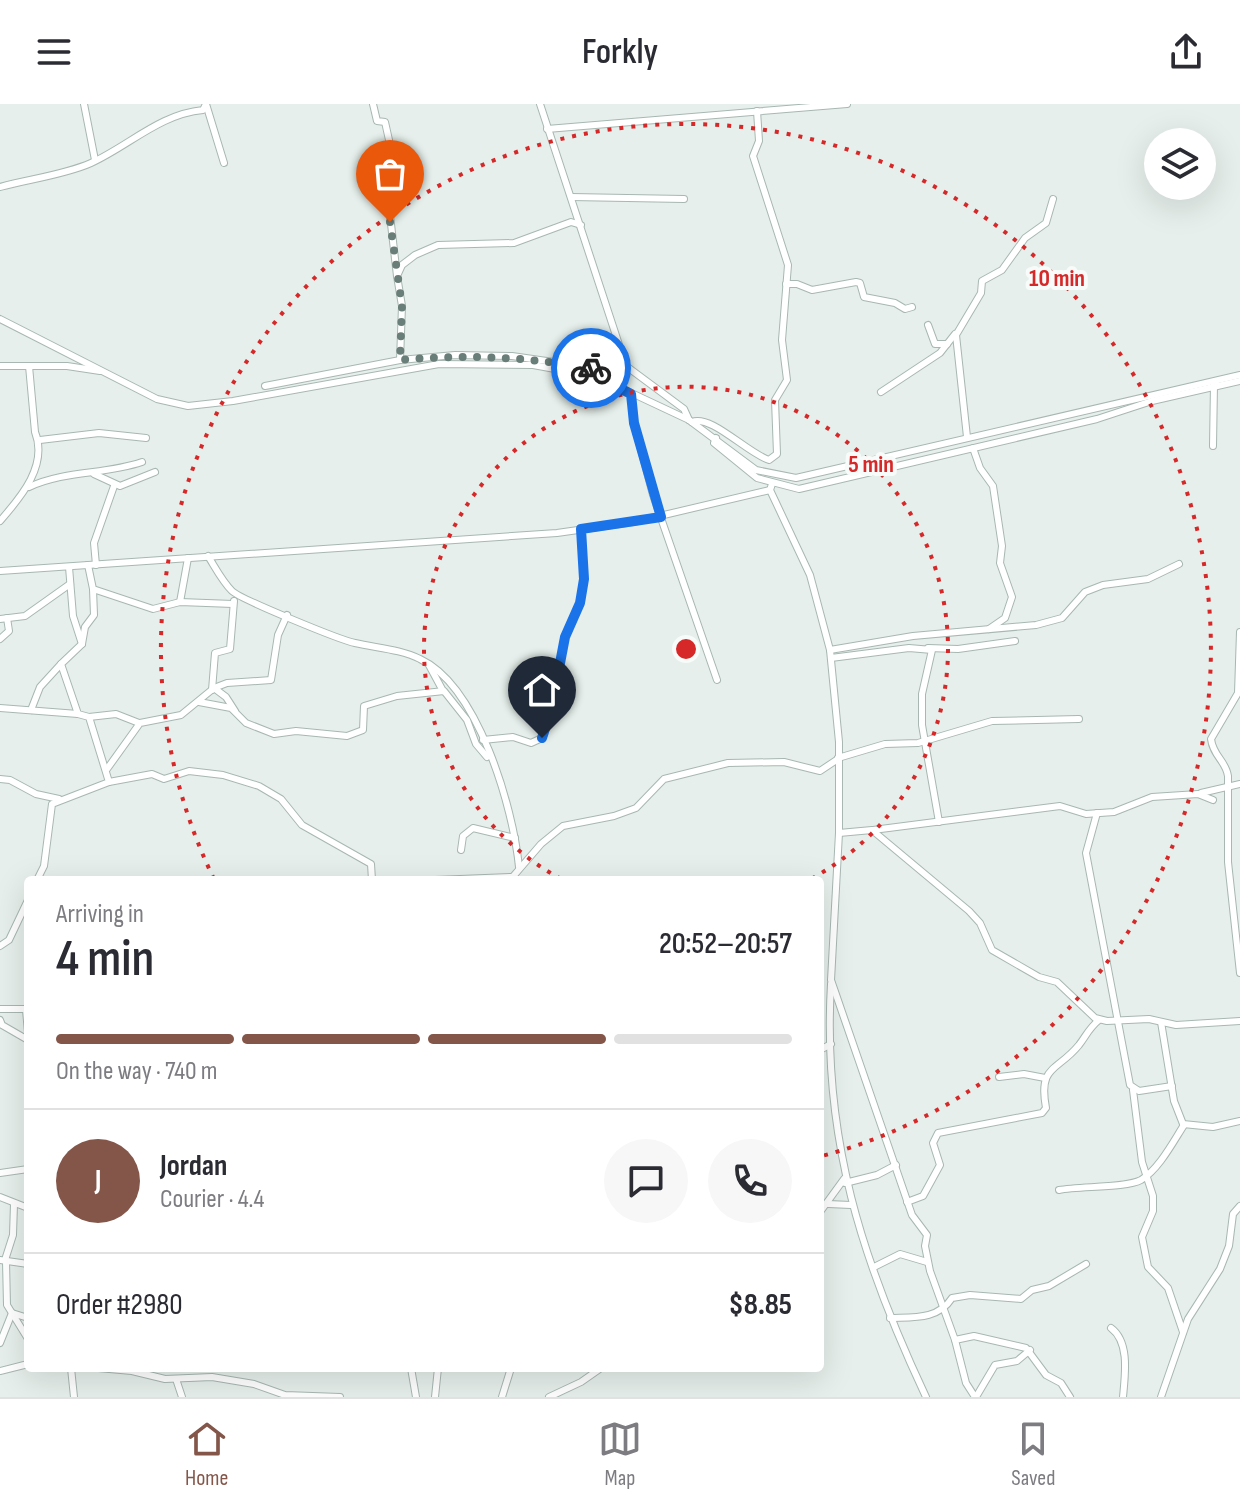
<!DOCTYPE html>
<meta charset="utf-8">
<style>
:root{--surface:#fff;--page:#f7f7f7;--text:#2b2b33;--muted:#7c7c81;--line:#e1e1e2;--accent:#835649}
body{margin:0;font-family:"Sofia Sans Condensed",sans-serif;background:var(--page);color:var(--text);height:100vh;display:flex;flex-direction:column;font-size:30px;white-space:nowrap}
*{box-sizing:border-box;margin:0}
p{font-size:26px;color:var(--muted)}
.icon{flex:none;width:44px;height:44px;fill:none;stroke:currentColor;stroke-width:2;stroke-linecap:round;stroke-linejoin:round}
.map{position:relative;flex:1;overflow:hidden}
.details{position:absolute;left:24px;top:772px;width:800px;height:496px;display:flex;flex-direction:column;background:var(--surface);border-radius:8px;box-shadow:0 8px 32px #0002}
.details>*{flex:none}
.controls{position:absolute;left:1144px;top:24px;display:grid;gap:16px}
.controls a{display:grid;place-items:center;width:72px;height:72px;border-radius:50%;background:var(--surface);box-shadow:0 8px 32px #0002;font-size:40px}
.pin{position:absolute;display:grid;place-items:center;width:68px;height:68px;color:#fff;margin:-82px -34px;border-radius:50% 50% 50% 0;rotate:-45deg;box-shadow:0 0 8px #0007}
.pin .icon{rotate:45deg}
.courier{position:absolute;display:grid;place-items:center;width:80px;height:80px;margin:-40px;border:6px solid #1a73e8;border-radius:50%;background:#fff;color:#222;box-shadow:0 2px 10px #0007}
.overview em{font-style:normal;font-weight:600}
.overview div{display:flex;flex-direction:column-reverse}
.overview{display:flex;align-items:center;justify-content:space-between;height:136px;padding:0 32px}
h1{font-size:52px;font-weight:600;line-height:60px}
.bar{display:grid;grid-template-columns:repeat(4,1fr);gap:12px 8px;align-content:center;height:96px;padding:0 32px}
.bar i{height:10px;border-radius:6px;background:var(--line)}
.bar .active{background:var(--accent)}
.bar p{grid-column:span 4}
.line{display:flex;align-items:center;gap:20px;padding:0 32px;border-top:2px solid var(--line)}
.line div{flex:1}
.round{display:grid;place-items:center;flex:none;width:84px;height:84px;border-radius:42px;background:var(--page)}
header{display:flex;justify-content:space-between;align-items:center;height:104px;padding:0 32px;background:var(--surface);font-size:36px;font-weight:600}
.tab-bar{display:flex;justify-content:space-around;align-items:center;height:112px;border-top:2px solid var(--line);background:var(--surface);font-size:22px;color:var(--muted)}
.tab-bar a{display:grid;justify-items:center;gap:4px}
.tab-bar .active{color:var(--accent)}
.map>svg:first-child{display:block}
.lines{fill:none;stroke-linecap:round;stroke-linejoin:round}
.minor-casing{stroke:#a8b7b2;stroke-width:8}
.minor{stroke:#fff;stroke-width:6}
.done{stroke:#697e78;stroke-width:8;stroke-dasharray:0 14.4}
.route{stroke:#1a73e8;stroke-width:10}
.ring{fill:none;stroke:#d62828;stroke-width:4;stroke-dasharray:4 8}
.centre{fill:#d62828;stroke:#f7fbf9;stroke-width:4}
.ring-label{font-size:24px;text-anchor:middle;font-weight:bold;fill:#d62828;stroke:#f7fbf9;stroke-width:8;stroke-linejoin:round;paint-order:stroke}
</style>
<header><svg class="icon" aria-label="menu" viewBox="0 0 24 24"><path d="M4 6h16M4 12h16M4 18h16"/></svg>Forkly<svg class="icon" aria-label="share" viewBox="0 0 24 24"><path d="M12 15V3M7 8l5-5 5 5M5 13v7h14v-7"/></svg></header>
<div class="map">
<svg width="1240" height="1293" viewBox="0 0 1240 1293">
<rect width="100%" height="100%" fill="#e6efeb"/>
<g class="lines">
<defs>
<g id="minor">
<polyline points="84,0 95,56"/>
<polyline points="206,0 224,59"/>
<polyline points="373,0 377,17 385,18 389,36"/>
<polyline points="540,0 626,262 684,305 689,316"/>
<polyline points="547,25 847,0"/>
<path d="M0 83C29 75 64 71 91 59 130 41 160 10 203 6L206 0"/>
<polyline points="571,93 684,95"/>
<polyline points="388,94 397,172"/>
<polyline points="786,180 797,180 812,186 856,178 860,179 864,193 895,199 905,205 912,203"/>
<polyline points="0,215 157,295 188,302 233,297 439,260 533,261 566,267 608,278 689,316 756,366 796,374 1240,271"/>
<polyline points="928,221 935,240 947,240"/>
<polyline points="400,256 402,202 397,172 402,161 415,151 438,141 514,139 571,118 581,121"/>
<polyline points="0,262 67,262 100,267"/>
<polyline points="265,282 400,256 455,251 512,252 602,265 626,262"/>
<polyline points="881,288 940,249 955,230"/>
<polyline points="631,290 634,319 653,391 717,576"/>
<path d="M692 318C711 310 747 349 769 356L777 350 775 296 787 276 782 236 788 161 753 52 759 37 757 7"/>
<polyline points="967,333 956,231 981,189 982,177 1002,166 1025,134 1046,119 1053,95"/>
<polyline points="716,334 714,339 757,374 799,385 1097,315 1152,297 1240,277"/>
<polyline points="40,336 99,329 146,334"/>
<polyline points="1213,342 1214,280"/>
<polyline points="973,344 980,364 993,382 1002,442 1000,459 1012,493 1005,514 989,525"/>
<polyline points="94,370 120,382 155,368"/>
<polyline points="772,380 770,386 810,471 830,546 839,638 839,729 831,876 912,1111 927,1131 925,1142 930,1167 955,1236 966,1279 975,1293"/>
<path d="M29 383C66 366 104 371 142 358"/>
<path d="M0 417C22 392 48 361 35 328L29 262"/>
<path d="M208 452C215 463 222 477 232 487 240 495 340 536 355 539 376 544 400 545 420 555 478 582 513 703 519 763"/>
<polyline points="88,461 93,485 153,505 180,498 233,500"/>
<polyline points="96,461 94,439 114,382"/>
<polyline points="69,463 73,512 82,540"/>
<polyline points="0,467 557,429 634,418 770,386"/>
<polyline points="180,498 188,454"/>
<polyline points="0,515 25,512 70,480"/>
<path d="M1240 528 1238 589 1211 635C1213 652 1226 657 1228 672V758L1240 869"/>
<polyline points="0,535 9,527 7,514"/>
<polyline points="928,544 958,545 1015,537"/>
<polyline points="830,546 913,532 1036,521 1062,514 1085,488 1103,481 1148,475 1179,460"/>
<polyline points="831,554 909,544 932,546 922,590 922,621 939,718"/>
<polyline points="429,561 443,587"/>
<polyline points="214,584 226,593 235,607"/>
<polyline points="212,586 215,549 230,545 234,497"/>
<polyline points="199,598 231,604 246,619 274,630 296,627 347,632 363,626 364,602 397,592 444,587 467,616 476,640 487,653"/>
<polyline points="0,604 78,610"/>
<polyline points="31,606 40,583 61,560"/>
<polyline points="89,613 116,610 139,619"/>
<polyline points="483,636 513,633 531,639 542,634 551,606 565,533 580,499 584,475 581,425"/>
<polyline points="838,654 885,640 918,639 992,617 1079,615"/>
<polyline points="107,665 140,619 181,611 214,584 227,579 271,576 278,531 287,511"/>
<polyline points="0,675 10,676 36,690 59,695"/>
<polyline points="109,678 152,670 164,675 189,667 223,671 259,682 281,695 302,721 371,760 372,776"/>
<polyline points="1201,689 1240,680"/>
<polyline points="1097,709 1086,749 1130,981 1139,987 1172,982"/>
<polyline points="873,726 1060,702 1086,710 1114,708 1152,693 1198,690 1213,696"/>
<polyline points="839,729 872,726 969,807 980,819 992,846 1039,873 1057,878 1095,914 1107,917 1149,915 1176,921 1240,917"/>
<polyline points="461,746 463,732 473,724 515,734"/>
<polyline points="37,776 44,762 52,700 109,678 89,613 78,610 61,560 82,540 85,523 94,511 93,485"/>
<polyline points="435,776 511,773"/>
<polyline points="510,776 541,740 563,722 614,712 636,704 664,675 728,659 784,658 820,667 838,655"/>
<polyline points="0,842 9,836 28,796"/>
<path d="M831 880C822 1033 862 1157 926 1293"/>
<polyline points="0,905 28,905"/>
<polyline points="26,906 28,929"/>
<polyline points="0,916 2,921 28,936"/>
<polyline points="1161,918 1174,997 1183,1020 1213,1023 1240,1017"/>
<polyline points="820,946 831,940"/>
<polyline points="999,973 1024,970 1045,974"/>
<polyline points="1133,986 1142,1058 1153,1092 1153,1107 1142,1133 1148,1163 1168,1184 1183,1228"/>
<polyline points="0,1069 28,1065"/>
<polyline points="845,1079 877,1071 896,1061"/>
<path d="M1059 1086C1080 1082 1126 1084 1141 1076 1159 1065 1173 1038 1184 1021"/>
<polyline points="0,1093 28,1104"/>
<path d="M907 1098 923 1092 940 1061 933 1039 938 1029 1042 1009 1046 1004C1038 961 1057 968 1079 941 1086 932 1089 924 1099 916"/>
<polyline points="828,1100 851,1101"/>
<polyline points="820,1108 844,1075"/>
<polyline points="0,1156 28,1160"/>
<polyline points="5,1156 13,1131 14,1100"/>
<polyline points="6,1157 7,1201 28,1235"/>
<polyline points="874,1163 900,1150 927,1158"/>
<path d="M890 1214C913 1213 938 1216 952 1194L970 1191 1021 1195 1032 1186 1049 1182 1086 1160"/>
<path d="M1111 1224C1130 1238 1125 1271 1123 1293"/>
<polyline points="955,1236 974,1232 1026,1244 1046,1271 1061,1279 1070,1293"/>
<polyline points="0,1239 12,1209 28,1214"/>
<polyline points="71,1264 74,1293"/>
<polyline points="98,1264 132,1267 165,1275 212,1273 254,1280 285,1291 340,1293"/>
<polyline points="411,1264 416,1293"/>
<polyline points="0,1267 28,1260"/>
<polyline points="176,1275 182,1293"/>
<polyline points="435,1293 438,1264"/>
<polyline points="502,1293 511,1264"/>
<polyline points="549,1293 581,1278 601,1264"/>
<polyline points="976,1293 995,1261 1017,1257 1030,1246"/>
<polyline points="1161,1293 1188,1215 1220,1165 1229,1142 1233,1110 1240,1102"/>
</g>
</defs>
<use href="#minor" class="minor-casing"/>
<use href="#minor" class="minor"/>
</g>
<g class="lines">
<path class="done" d="M390 118 402 202 400 256C466 250 526 253 591 264"/>
<polyline class="route" points="542,634 551,606 565,533 580,499 584,475 581,425 661,413 634,319 631,290 604,276 611,265 591,264"/>
</g>
<g class="ring">
<path d="M561 775A262 262 0 1 1 811 775"/>
<path d="M214 775A525 525 0 1 1 822 1052"/>
</g>
<circle cx="686" cy="545" r="12" class="centre"/>
<g class="ring-label">
<text x="1057" y="182">10 min</text>
<text x="871" y="368">5 min</text>
</g>
</svg>
<div class="controls">
<a><svg class="icon" aria-label="layers" viewBox="0 0 24 24"><path d="M12 4l9 5-9 5-9-5zM3 14l9 5 9-5"/></svg></a>
</div>
<div class="pin" style="left:390px;top:118px;background:#ea580c"><svg class="icon" aria-label="bag" viewBox="0 0 24 24"><path d="M5 8h14l-1 12H6zM9 8a3 3 0 0 1 6 0"/></svg></div>
<div class="pin" style="left:542px;top:634px;background:#1f2937"><svg class="icon" aria-label="home" viewBox="0 0 24 24"><path d="M3 11l9-7 9 7M6 9v11h12V9"/></svg></div>
<div class="courier" style="left:591px;top:264px"><svg class="icon" aria-label="bike" viewBox="0 0 24 24"><circle cx="6" cy="16" r="4"/><circle cx="18" cy="16" r="4"/><path d="M6 16l4-8h5l3 8M10 8l3 8H6M13 5h3"/></svg></div>
<section class="details">
<div class="overview"><div><h1>4 min</h1><p>Arriving in</p></div><em>20:52–20:57</em></div>
<div class="bar"><i class="active"></i><i class="active"></i><i class="active"></i><i></i><p>On the way · 740 m</p></div>
<div class="line" style="height:144px"><b class="round" style="background:var(--accent);color:#fff">J</b><div><b>Jordan</b><p>Courier · 4.4</p></div><a class="round"><svg class="icon" aria-label="chat" viewBox="0 0 24 24"><path d="M4 5h16v11H9l-5 4z"/></svg></a><a class="round"><svg class="icon" aria-label="phone" viewBox="0 0 24 24"><path d="M5 4h4l2 5-3 2q2 4 5 5l2-3 5 2v4C11 20 4 13 5 4z"/></svg></a></div>
<div class="line" style="height:104px"><div>Order #2980</div><b>$8.85</b></div>
</section>
</div>
<nav class="tab-bar">
<a class="active"><svg class="icon" aria-label="home" viewBox="0 0 24 24"><path d="M3 11l9-7 9 7M6 9v11h12V9"/></svg>Home</a>
<a><svg class="icon" aria-label="map" viewBox="0 0 24 24"><path d="M3 6l6-2 6 2 6-2v14l-6 2-6-2-6 2zM9 4v14M15 6v14"/></svg>Map</a>
<a><svg class="icon" aria-label="saved" viewBox="0 0 24 24"><path d="M7 4h10v16l-5-4-5 4z"/></svg>Saved</a>
</nav>
